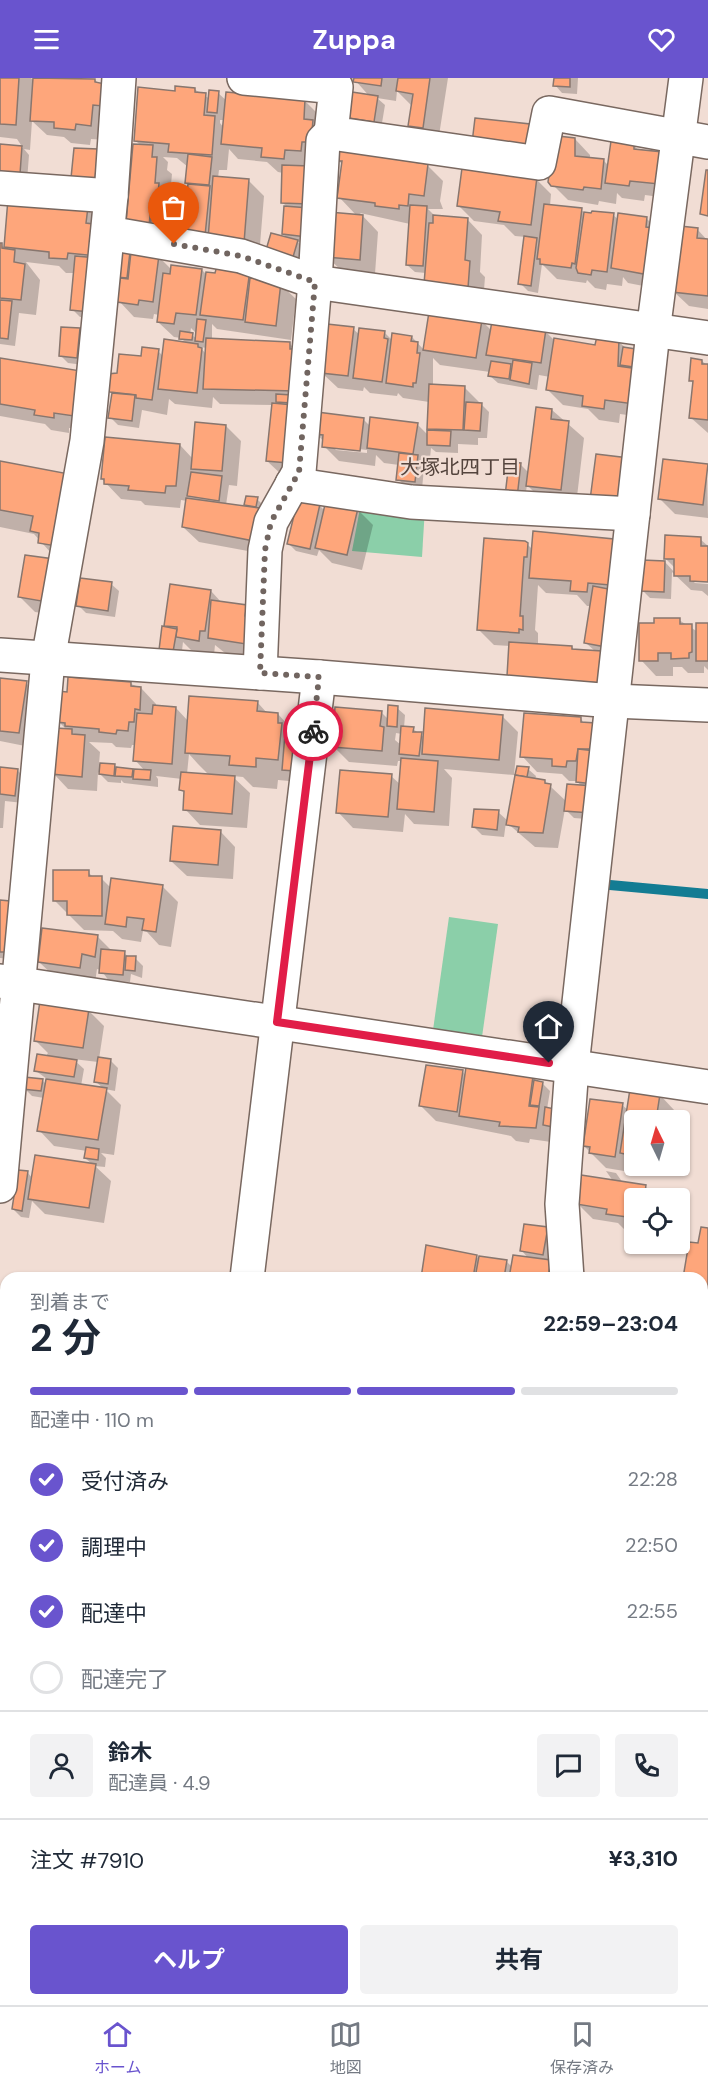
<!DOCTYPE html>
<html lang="ja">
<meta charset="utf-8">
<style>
:root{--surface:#fff;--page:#f2f2f3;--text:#1f2937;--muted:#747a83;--line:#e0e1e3;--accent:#6954ce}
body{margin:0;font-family:"DM Sans","Noto Sans JP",sans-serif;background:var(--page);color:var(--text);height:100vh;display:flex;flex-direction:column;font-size:22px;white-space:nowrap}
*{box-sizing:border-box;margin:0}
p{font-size:20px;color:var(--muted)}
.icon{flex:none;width:33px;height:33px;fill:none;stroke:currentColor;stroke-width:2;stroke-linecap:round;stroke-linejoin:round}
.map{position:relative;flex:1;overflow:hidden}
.drawer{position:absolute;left:0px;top:1194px;width:708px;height:734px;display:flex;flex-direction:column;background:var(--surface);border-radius:18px 18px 0 0;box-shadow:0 2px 4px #0004}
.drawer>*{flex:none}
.needle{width:39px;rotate:355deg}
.buttons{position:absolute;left:624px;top:1032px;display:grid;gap:12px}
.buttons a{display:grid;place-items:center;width:66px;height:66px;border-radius:6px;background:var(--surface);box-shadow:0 2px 4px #0004;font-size:30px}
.pin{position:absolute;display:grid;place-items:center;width:51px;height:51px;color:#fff;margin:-62px -26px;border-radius:50% 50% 50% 0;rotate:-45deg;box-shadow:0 0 6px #0007}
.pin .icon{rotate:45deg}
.courier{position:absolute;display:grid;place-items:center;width:60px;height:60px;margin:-30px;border:4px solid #e11d48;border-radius:50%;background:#fff;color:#222;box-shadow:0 2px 8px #0007}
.headline em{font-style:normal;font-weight:700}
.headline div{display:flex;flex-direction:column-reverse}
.headline{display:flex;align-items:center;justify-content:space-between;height:102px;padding:0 30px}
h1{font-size:39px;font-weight:700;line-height:45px}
.bar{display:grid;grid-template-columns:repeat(4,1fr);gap:9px 6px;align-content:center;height:72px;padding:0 30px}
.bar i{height:8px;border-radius:4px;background:var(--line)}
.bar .on{background:var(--accent)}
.bar p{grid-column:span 4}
.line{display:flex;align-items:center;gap:15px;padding:0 30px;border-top:2px solid var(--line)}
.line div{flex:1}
.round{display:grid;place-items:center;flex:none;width:63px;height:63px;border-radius:6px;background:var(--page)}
ol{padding:0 30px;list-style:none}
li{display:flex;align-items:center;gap:18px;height:66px}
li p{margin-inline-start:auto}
li .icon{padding:6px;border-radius:50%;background:var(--accent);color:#fff;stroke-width:4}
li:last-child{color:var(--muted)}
li i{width:33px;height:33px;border:3px solid var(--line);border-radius:50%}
.cta{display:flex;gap:12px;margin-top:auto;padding:12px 30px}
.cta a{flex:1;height:69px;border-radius:6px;background:var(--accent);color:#fff;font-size:24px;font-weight:700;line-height:69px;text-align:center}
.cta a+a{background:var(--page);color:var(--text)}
header{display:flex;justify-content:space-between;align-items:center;height:78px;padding:0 30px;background:var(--accent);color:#fff;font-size:27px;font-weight:700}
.menu{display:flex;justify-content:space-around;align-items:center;height:84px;border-top:2px solid var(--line);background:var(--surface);font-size:16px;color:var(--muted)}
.menu a{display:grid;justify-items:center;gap:3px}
.menu .on{color:var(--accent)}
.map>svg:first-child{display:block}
.green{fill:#8bcfa9}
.shadow{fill:#0003;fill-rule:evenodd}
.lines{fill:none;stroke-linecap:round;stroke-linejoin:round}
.stream{stroke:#137c93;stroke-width:10}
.building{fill:#fea67b;stroke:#88766e;stroke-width:1.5}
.minor-casing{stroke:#796860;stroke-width:36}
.minor{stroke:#fff;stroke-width:33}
.done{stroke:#716560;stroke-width:6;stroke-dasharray:0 10.8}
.route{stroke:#e11d48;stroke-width:8}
.labels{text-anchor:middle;stroke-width:4.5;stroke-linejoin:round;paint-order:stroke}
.neighbourhood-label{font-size:20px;fill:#54443d;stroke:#f1ddd4}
</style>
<header><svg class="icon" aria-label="menu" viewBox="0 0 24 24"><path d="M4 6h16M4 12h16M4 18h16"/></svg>Zuppa<svg class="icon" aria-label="heart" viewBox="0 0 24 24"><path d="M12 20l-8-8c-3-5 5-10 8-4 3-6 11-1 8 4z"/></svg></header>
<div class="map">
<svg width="708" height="1927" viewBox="0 0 708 1927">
<rect width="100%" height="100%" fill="#f1ddd4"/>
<g class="green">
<polygon points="361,425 425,429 422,479 352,473"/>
<polygon points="449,839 498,846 482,959 433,952"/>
</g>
<g class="shadow">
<polygon points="0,0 31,0 35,4 35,0 95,2 99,6 106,62 91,61 90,67 71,65 64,59 47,57 32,43 30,72 24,71 29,77 27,103 0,101 0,68 23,70 17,61 0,59"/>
<polygon points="349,0 448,0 438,64 425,63 410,47 412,28 397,13 396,23 377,20 385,27 381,51 358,47 350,40 370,19 355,2"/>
<polygon points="555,0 578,0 577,16 562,15 555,7"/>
<path d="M194 11 210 21 218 15 227 23H305L320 38 314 166 298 164 305 171 300 186 275 179 288 161 283 156 286 128 282 124 283 95 278 94 267 84 238 81 229 71 227 92H219L218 100 249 103 264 118 259 179 143 160 141 68 135 62 176 14ZM220 42H225L224 50 220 45ZM163 79 177 80 188 89 187 134 173 133 174 122 170 117 172 96 167 92 168 84ZM224 161 252 164 251 167Z"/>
<polygon points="575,61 590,77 590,81 604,83 609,88 634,67 674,121 645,117 644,123 622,120 617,115 616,126 599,123 598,127 568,122 550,104"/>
<polygon points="415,80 421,86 427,87 443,103 440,123 443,131 428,131 434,137 467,141 482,157 480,194 485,199 483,225 426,195 415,194 407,187 410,146 360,135 378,154 375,196 343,194 327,179 357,138 339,119 343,87 338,82"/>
<polygon points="536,101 551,116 550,128 581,132 585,135 613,137 619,142 646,140 662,156 664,212 628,205 623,199 622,208 607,206 606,212 595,210 587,202 586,205 557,201 542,186 538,215 528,213 520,205 526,159 515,158 504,147 474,143 459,128"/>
<polygon points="9,123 87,131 103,146 97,240 80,239 72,231 75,195 66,195 59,188 26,184 40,202 36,237 19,235 15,268 0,266 0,166 5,170"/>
<polygon points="697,151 708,163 708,231 689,228 673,213"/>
<path d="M129 175 132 178 159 179 172 192H202L207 197H217L218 189 280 206 296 221 291 262 217 251 212 246V262L290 266 305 281 283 398 267 383 273 327 220 326 213 319 212 330 175 326 169 321 167 337 142 332 139 350 118 347 110 339 113 316 107 310 118 296 158 273 163 278 187 266 181 260 174 259 158 244 159 237 154 236 153 241 134 239 119 223 121 202 117 198ZM191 250 196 255V260L190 256ZM200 269 207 270 206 276Z"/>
<path d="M482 243 492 253H545L554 262 597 268 618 263 627 271 642 273 649 340 620 336 619 345 599 342 588 331 563 327 548 312 550 299 539 297 537 312 498 305 490 298V294L440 287 433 280V307L464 309 489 334 487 360H478V367L458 366V375L436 374 431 370 429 391 424 390 422 411 406 409 398 401 399 387 384 385 376 377 375 388 339 383 324 368V364L316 355 363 341 371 349 417 346 429 358 432 354 428 350 429 324 403 320 398 315 397 318 370 315 364 309 363 313 338 310 322 295 353 251 360 257 384 254 393 263 412 259 424 272ZM332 368 367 372V375L336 372Z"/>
<polygon points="79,252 87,260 84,287 68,285 61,278"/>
<polygon points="0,281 80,295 89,352 69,350 69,355 51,352 45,346 0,338"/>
<polygon points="702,283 708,288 708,355 690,339 694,306 690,302"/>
<polygon points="552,332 584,360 576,427 543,423 527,407 524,427 514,425 521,387 529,395"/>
<polygon points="226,348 241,363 237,408 229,407 226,427 249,430 246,427 257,421 265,429 269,477 199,464 183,449 187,423 181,422 180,430 145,427 141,423 121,421 102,401 180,367 193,381"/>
<polygon points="0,385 90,419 61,486 34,456 0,449"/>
<polygon points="707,388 708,440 675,436 660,421"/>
<polygon points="320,428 325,433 357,431 373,447 362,492 332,485 319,472 317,478 296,473 289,466"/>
<polygon points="700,461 708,468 708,503 692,502 695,505 708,506 708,518 702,513 691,512 672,494 671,521 650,520 642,512 665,484 675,495 675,490 665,480"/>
<path d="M613 462 615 619 524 613 510 568 494 567 479 552 525 464 533 472ZM538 507 546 515 577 517 587 528H591L586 565 596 574 575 573 572 569 538 567V555L535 552Z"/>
<polygon points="68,498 62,538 35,534 20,519"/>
<polygon points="111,506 119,513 115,539 86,535 78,527"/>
<polygon points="211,513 222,525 246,529 262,580 225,575 215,567 214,577 193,574 183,564 181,581 168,579 169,551 165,547"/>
<polygon points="679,542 698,554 708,546 708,592 704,588 704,595 688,595 682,589 673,589 673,598 656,598 641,582 655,547"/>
<polygon points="0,602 26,605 42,620 35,670 0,663"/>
<path d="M131 606 141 610 156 626V629L176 630 189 644 258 625 268 636H278L287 646 300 704 278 702 277 711 253 709 243 699 232 698 250 715 247 750 200 747 185 731 186 716 181 712 182 701 156 698 158 701V709L124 705 121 702V705L108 704 98 694 97 713 68 711 53 695 67 652 58 643 68 615ZM89 664 112 665 116 669 131 670 132 667H136L135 682 145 693 99 686 100 674ZM189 676 198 686 210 698 187 696Z"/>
<path d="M397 630 405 637 404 650 413 651 424 659 502 638 518 654 514 697 444 691 452 700 449 748 414 746 405 736 403 754 353 750 338 734 391 698 401 707 402 683H398L397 688 349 684 334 669 381 634 389 642ZM396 655 402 656 401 667 395 662Z"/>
<polygon points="581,641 585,646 595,646 599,742 574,740 565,731 558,770 535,769 506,744 504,759 482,757 474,749 498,734 508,743 520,700 517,697 528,691 536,698 535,702 550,708 567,724 582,709 577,703 569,703 562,696 537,694 522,678"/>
<polygon points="0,691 17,692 25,700 23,725 5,723 3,750 0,750"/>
<polygon points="220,753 235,769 233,801 187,798 171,783"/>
<polygon points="88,794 94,800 101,800 111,810 162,808 178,824 171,869 159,867 147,854 143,853 141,864 122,861 113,853 84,852 54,822"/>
<polygon points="0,823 12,881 0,880"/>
<polygon points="98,859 113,874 124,875 129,879 135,880 143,888 142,900 131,896 130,904 109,903 101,892 97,891 95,905 55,899 39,884"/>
<path d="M89 933 104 948 99 981 111 983 118 990 115 1013 105 1011 121 1027 114 1077 101 1075 106 1080 105 1089 95 1088 111 1103 104 1145 45 1136 32 1123 29 1140 21 1139 13 1131 28 1095 33 1101 93 1087 85 1080 87 1073 54 1068 39 1052 44 1020 32 1018 24 1010 43 1003 46 1006 47 1001 36 993 48 975 35 962ZM73 981 98 984 95 1003 104 1011 81 1008 84 991Z"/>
<polygon points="463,994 466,998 533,1000 543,1006 550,1013 547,1031 554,1032 551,1064 530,1061 529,1065 516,1063 511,1058 436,1043 421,1028"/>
<polygon points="660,1017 675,1033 674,1042 634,1042 634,1088 667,1088 666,1095 637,1090 631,1085 630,1094 606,1090 584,1068 622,1027 628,1032"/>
<polygon points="606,1093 616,1095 623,1105 645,1108 657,1120 634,1120 634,1152 624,1151 618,1145 593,1141 578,1126 613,1103"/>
<polygon points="547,1151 565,1200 549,1200 550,1194 547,1194 546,1200 422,1200 476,1178 480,1182 506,1183 512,1189 529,1181 522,1173"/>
<polygon points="708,1152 708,1223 702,1222 702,1200 685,1200"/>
<polygon points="4,1314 6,1314 6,1328 3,1325"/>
<polygon points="0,1341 6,1342 6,1361 0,1358"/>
<polygon points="0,1412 6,1413 6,1450 0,1449"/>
<polygon points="702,1417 708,1417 708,1480 702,1479"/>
<rect x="702" y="1548" width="6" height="47"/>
<polygon points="702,1607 708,1609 708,1654 702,1652"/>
<polygon points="708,1720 708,1780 702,1774 702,1738"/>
<polygon points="301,1922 416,1922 416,1927 306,1927"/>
<polygon points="474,1922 510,1922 509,1927 482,1927"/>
<polygon points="594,1922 626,1922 625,1927 599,1927"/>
</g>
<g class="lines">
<polyline class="stream" points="610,807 708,816"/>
</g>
<g class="building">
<polygon points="0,0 19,0 16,47 0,46"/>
<polygon points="33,0 95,1 95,4 105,6 103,28 93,27 91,48 76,46 75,52 54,50 54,44 30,43"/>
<polygon points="354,0 382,0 381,8 353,4"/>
<polygon points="398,0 430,0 423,50 408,48 413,16 396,13"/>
<polygon points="554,0 570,0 570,9 553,8"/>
<polygon points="175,8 195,10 195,14 206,15 204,37 215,38 212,77 168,74 169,66 134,63 138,9 175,13"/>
<polygon points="209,12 219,13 217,35 207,34"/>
<polygon points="226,14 305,21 304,41 313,42 311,64 302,64 301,73 285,72 284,81 261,79 262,70 221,66"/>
<polygon points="352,14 378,18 374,44 349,40"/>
<polygon points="475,40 530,46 527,72 472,65"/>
<polygon points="558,58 575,60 575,78 604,81 601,111 584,109 583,112 551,108 548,104 554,61"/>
<polygon points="611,63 634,66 634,71 663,74 659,106 630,103 629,108 605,105"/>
<polygon points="0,66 22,68 20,96 0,95"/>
<polygon points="133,66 153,67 152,79 157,79 155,105 159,105 157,129 151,128 149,148 126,145"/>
<polygon points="339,69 416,78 415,84 428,86 424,118 409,116 408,128 399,127 399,131 375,128 375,125 337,120 342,83 337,83"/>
<polygon points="74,70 98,71 95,102 71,100"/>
<polygon points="188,76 212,79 209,107 185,105"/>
<polygon points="282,87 310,88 309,126 281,125"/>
<polygon points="462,90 537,99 531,147 498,143 500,134 457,128"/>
<polygon points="706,92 708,92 708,138 700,136"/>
<polygon points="213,98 249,101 244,165 208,161"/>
<polygon points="188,106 210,108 205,158 150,153 152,130 185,133"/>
<polygon points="8,121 88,129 86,145 93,146 97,178 68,175 67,181 49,180 49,174 4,169"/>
<polygon points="544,126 582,130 575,186 572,185 571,190 540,186 540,181 537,181"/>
<polygon points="410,127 427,128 423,188 406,187"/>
<polygon points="284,128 309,130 307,159 282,156"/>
<polygon points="592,133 614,135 607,194 592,192 591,197 578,195 576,190 584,134 591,135"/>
<polygon points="329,134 363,137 360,182 326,179"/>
<polygon points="618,135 647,139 646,149 655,150 649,197 611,190"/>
<polygon points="433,137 468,140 465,182 470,183 468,210 424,206 429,145 433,145"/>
<polygon points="680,148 698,150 697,160 708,161 708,218 672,214"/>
<polygon points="271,155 298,162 293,179 266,172"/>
<polygon points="524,158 537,160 531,208 518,206"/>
<polygon points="0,165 2,165 2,170 15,172 14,184 25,186 21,222 0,220"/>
<polygon points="119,172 130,174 127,200 116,199"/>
<polygon points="131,174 159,177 153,224 139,222 138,227 117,224 120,200 128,201"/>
<polygon points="75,178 98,180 90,234 70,232"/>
<polygon points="171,187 202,191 196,237 176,235 174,246 157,244 163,195 170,196"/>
<polygon points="217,188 250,192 243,242 200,237 206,194 215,195"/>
<polygon points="250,200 281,204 276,248 245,244"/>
<polygon points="0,222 12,223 8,261 0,260"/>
<polygon points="429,234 482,242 476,280 423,272"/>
<polygon points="197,241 206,242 203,264 195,263"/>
<polygon points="492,243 546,251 541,285 486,277"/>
<polygon points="327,246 354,249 348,298 321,295"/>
<polygon points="61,249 80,250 77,280 59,278"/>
<polygon points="359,250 385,253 384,260 388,261 382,304 353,300"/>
<polygon points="180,253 193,255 192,262 179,261"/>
<polygon points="392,255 412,258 411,263 418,264 417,275 420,275 416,305 413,305 413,309 386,305"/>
<polygon points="597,258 619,261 618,288 639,291 634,326 605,322 604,331 582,328 583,318 546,312 554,260 595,267"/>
<polygon points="206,260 290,264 290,271 297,271 295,313 203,311"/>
<polygon points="164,261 198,266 198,269 202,270 197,315 158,311"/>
<polygon points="142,269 159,271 152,322 136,320 136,317 110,314 106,311 107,296 117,295 119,276 141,278"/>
<polygon points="623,269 642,272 640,290 620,287"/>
<polygon points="0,280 81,293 74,338 54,335 54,340 34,337 35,332 0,326"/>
<polygon points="691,280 702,282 702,286 708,286 708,342 689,340 693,303 689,303"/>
<polygon points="513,282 532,285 529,306 510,302"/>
<polygon points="491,283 511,286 509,301 488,298"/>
<polygon points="429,306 465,308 463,352 427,351"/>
<polygon points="112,315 135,317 132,343 108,340"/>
<polygon points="276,316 292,317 291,325 276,324"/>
<polygon points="466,324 482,325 480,353 464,352"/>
<polygon points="272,325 294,327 288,385 266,383"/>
<polygon points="536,329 552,331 551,341 569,343 561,412 526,408"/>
<polygon points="317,334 364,340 360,373 322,369 323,357 314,356"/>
<polygon points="370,339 418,345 413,376 367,370"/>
<polygon points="195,344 226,347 222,393 191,391"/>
<polygon points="427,352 451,353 450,368 427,367"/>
<polygon points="105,359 180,366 176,408 166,408 165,415 128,412 129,408 104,406 104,401 101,401"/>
<polygon points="399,375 418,377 415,404 396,402"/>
<polygon points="596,376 629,380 623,427 590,422"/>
<polygon points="663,381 708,386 703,427 658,421"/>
<polygon points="0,383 69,396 56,468 38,465 39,455 30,453 33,438 0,432"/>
<polygon points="509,384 521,385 517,420 505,418"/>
<polygon points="191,394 222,398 219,423 187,418"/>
<polygon points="246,418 258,419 256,429 244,427"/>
<polygon points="186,420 259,430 254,463 182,449"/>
<polygon points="298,421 320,426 310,471 287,466"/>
<polygon points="326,422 358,430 347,477 315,470"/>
<polygon points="533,453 614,461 610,507 588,505 587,514 570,513 571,503 529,500"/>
<polygon points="665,457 701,459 701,468 708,468 708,504 690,503 690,498 674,498 674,481 664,481"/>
<polygon points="484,460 525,463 528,465 527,479 524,479 520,538 523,538 523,552 519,551 519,555 477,552"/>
<polygon points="25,477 54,481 47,524 18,519"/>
<polygon points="642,482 665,483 664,514 640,513"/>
<polygon points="80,500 112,504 108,533 76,528"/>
<polygon points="170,506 211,512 205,553 200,553 199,563 176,559 177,549 164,548"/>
<polygon points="593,508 614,512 606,569 584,565"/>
<polygon points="211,522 247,527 245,538 250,539 246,566 208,560"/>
<polygon points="654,540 680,540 680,546 692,546 692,574 689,575 689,580 671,581 671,575 658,575 658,583 639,583 639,545 654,545"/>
<rect x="696" y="545" width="12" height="38"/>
<polygon points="162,548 177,551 173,574 159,572"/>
<polygon points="509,564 572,568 572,571 602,573 600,605 507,598"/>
<polygon points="68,599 131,604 131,608 141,609 140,632 135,631 134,644 129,644 128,653 117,652 116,656 99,654 99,651 65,648 65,645 56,644 58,613 67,614"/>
<polygon points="0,600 27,603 19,655 0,653"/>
<polygon points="189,618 258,623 257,633 278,635 278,645 282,645 278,682 256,680 256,689 229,687 230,678 185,675"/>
<polygon points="153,627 176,629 172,686 133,683 137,635 152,636"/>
<polygon points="388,627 398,628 397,649 387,648"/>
<polygon points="335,629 382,633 380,648 384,649 382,673 332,669"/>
<polygon points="425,630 503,637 499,682 422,676"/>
<polygon points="524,635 581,639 581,644 596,645 594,671 578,671 576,683 567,683 566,689 552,688 552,681 520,679"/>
<polygon points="286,644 298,645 294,693 282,692"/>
<polygon points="401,648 414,649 413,654 422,654 419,678 399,676"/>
<polygon points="55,650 72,651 72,656 85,657 82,699 51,696"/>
<polygon points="578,671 596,673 594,706 576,704"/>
<polygon points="401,680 438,683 434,734 397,731"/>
<polygon points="100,685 115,686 114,698 99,696"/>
<polygon points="517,688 529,689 527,699 515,697"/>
<polygon points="0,689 18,691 15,718 0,716"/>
<polygon points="116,689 133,691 132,699 115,698"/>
<polygon points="134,691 151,692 150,702 133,701"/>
<polygon points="340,692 392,696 388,739 336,735"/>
<polygon points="181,694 235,698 232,736 183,732 184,713 179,712"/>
<polygon points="515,697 545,702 545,705 551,706 543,755 518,754 519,749 506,747"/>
<polygon points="567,706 594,708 591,735 564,733"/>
<polygon points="474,731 499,732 497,752 472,749"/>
<polygon points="173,748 221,752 218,787 170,783"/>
<polygon points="53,792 89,792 89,798 102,798 102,838 67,837 67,823 53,823"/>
<polygon points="111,800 163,807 156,854 142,852 144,841 127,839 126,849 105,846"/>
<polygon points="0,822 10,823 5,874 0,874"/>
<polygon points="42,850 98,857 95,879 82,876 80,890 38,884"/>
<polygon points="101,871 125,873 123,897 99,895"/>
<polygon points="126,878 136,878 135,893 125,892"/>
<polygon points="40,923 89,931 83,970 34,963"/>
<polygon points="37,976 77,982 74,999 34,993"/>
<polygon points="98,979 111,981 108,1006 94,1004"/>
<polygon points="426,987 463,992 457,1034 419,1028"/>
<polygon points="466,989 533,998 529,1028 539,1029 536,1050 499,1048 500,1044 459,1038"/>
<polygon points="24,999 43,1001 41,1013 22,1011"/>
<polygon points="46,1001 107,1010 98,1062 37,1053"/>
<polygon points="534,1002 543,1004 539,1028 530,1027"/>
<polygon points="630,1011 660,1016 656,1042 634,1042 634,1078 620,1075"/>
<polygon points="590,1021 623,1025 615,1079 589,1075 590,1069 583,1068"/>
<polygon points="545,1029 555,1031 553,1049 543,1047"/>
<polygon points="86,1069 99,1071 98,1082 84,1080"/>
<polygon points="35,1077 96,1086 89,1130 28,1121"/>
<polygon points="18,1092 28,1093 22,1133 12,1131"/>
<polygon points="581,1097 646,1107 644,1120 634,1120 634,1140 606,1136 607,1131 576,1126"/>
<polygon points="524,1146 548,1149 543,1177 520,1173"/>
<polygon points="701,1149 708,1150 708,1211 702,1210 702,1200 683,1200 689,1164 698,1165"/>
<polygon points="426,1167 477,1177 473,1200 421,1200"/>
<polygon points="513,1177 551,1182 548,1200 509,1200"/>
<polygon points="479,1178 507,1182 504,1200 475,1200"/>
<polygon points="0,1410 6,1411 6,1444 0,1443"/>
<polygon points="702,1415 708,1416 708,1466 702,1466"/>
<rect x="702" y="1547" width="6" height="34"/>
<polygon points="702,1606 708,1607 708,1644 702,1642"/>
<polygon points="705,1718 708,1719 708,1773 702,1772 702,1732"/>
</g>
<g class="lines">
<defs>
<g id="minor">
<polyline points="244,0 336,9 331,55 539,85 549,35 708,64"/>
<polyline points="0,110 111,118"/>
<polyline points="108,155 241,178 315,204 708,260"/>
<polyline points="292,406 411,424 633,436"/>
<polyline points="0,577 319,599 613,623 708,627"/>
<polyline points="260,595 265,472 271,444 299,394 315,204 323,63 331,55"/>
<polyline points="0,903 708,1009"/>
<polyline points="0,1108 48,582 87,363 111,118 119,0"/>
<polyline points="247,1200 319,599"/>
<polyline points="567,1200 562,1126 572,988 653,254 686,0"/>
<polyline points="0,1286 6,1287"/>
<polyline points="702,1398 708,1398"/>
<polyline points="0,1646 6,1647"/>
<polyline points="702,1700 708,1702"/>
<polyline points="158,1927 159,1922"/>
<polyline points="457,1927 458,1922"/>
</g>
</defs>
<use href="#minor" class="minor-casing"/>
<use href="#minor" class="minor"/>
</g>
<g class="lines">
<polyline class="done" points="174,166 241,178 315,204 299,394 271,444 265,472 260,595 319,599 313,653"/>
<polyline class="route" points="313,653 277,944 549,985"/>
</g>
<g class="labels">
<g class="neighbourhood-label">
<text x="460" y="396">大塚北四丁目</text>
</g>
</g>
</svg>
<div class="buttons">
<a><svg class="needle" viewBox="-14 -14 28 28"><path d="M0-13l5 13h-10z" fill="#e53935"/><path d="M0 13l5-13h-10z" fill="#747a83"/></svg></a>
<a><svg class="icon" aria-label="locate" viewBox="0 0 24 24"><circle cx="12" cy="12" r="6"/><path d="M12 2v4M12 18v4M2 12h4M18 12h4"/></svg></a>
</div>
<div class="pin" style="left:174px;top:166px;background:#ea580c"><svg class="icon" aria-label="bag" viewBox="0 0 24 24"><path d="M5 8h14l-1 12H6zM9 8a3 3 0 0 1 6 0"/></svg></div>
<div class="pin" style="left:549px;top:985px;background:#1f2937"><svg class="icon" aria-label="home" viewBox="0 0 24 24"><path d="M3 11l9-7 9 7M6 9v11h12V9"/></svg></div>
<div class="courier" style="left:313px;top:653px"><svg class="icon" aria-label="bike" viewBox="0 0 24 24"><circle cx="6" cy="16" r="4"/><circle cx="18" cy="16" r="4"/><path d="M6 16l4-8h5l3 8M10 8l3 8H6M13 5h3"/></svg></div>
<section class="drawer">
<div class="headline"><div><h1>2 分</h1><p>到着まで</p></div><em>22:59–23:04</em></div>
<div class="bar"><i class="on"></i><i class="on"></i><i class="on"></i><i></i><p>配達中 · 110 m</p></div>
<ol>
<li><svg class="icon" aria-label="check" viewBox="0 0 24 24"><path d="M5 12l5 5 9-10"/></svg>受付済み<p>22:28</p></li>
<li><svg class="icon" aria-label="check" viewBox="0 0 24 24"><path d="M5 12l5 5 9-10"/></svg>調理中<p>22:50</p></li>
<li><svg class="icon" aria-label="check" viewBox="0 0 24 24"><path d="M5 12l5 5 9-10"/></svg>配達中<p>22:55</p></li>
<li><i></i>配達完了</li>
</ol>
<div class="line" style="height:108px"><a class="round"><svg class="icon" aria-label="person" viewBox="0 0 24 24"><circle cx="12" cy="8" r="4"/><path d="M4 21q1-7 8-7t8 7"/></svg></a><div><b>鈴木</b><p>配達員 · 4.9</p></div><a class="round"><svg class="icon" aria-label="chat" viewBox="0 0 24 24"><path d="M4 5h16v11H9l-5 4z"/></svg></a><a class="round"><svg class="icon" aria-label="phone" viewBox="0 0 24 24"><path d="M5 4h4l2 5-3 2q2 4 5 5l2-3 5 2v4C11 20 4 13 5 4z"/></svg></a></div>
<div class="line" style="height:78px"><div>注文 #7910</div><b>¥3,310</b></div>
<div class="cta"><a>ヘルプ</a><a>共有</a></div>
</section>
</div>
<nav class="menu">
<a class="on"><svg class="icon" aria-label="home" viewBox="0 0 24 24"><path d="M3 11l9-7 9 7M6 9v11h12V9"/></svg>ホーム</a>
<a><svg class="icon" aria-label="map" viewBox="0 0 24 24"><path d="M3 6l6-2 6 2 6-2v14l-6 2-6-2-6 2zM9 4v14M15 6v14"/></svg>地図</a>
<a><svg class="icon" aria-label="saved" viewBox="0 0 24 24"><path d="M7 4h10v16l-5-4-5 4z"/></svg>保存済み</a>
</nav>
